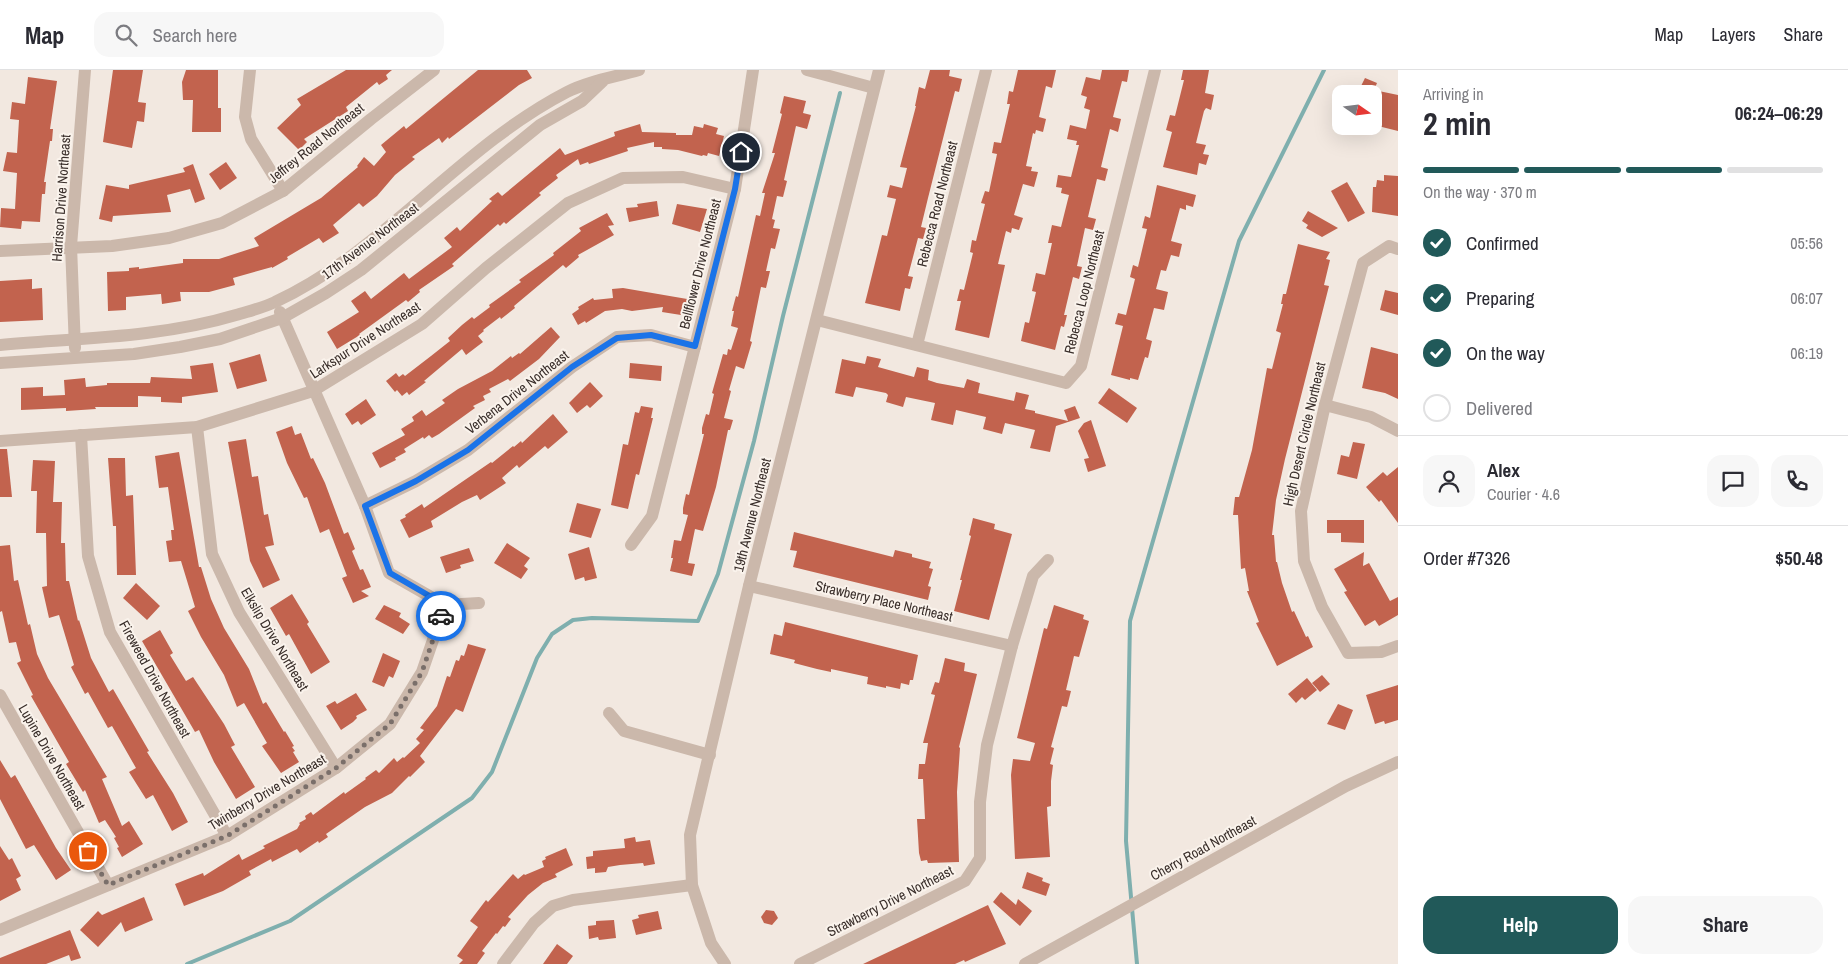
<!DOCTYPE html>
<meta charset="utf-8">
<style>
:root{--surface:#fff;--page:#f7f7f7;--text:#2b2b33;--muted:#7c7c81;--line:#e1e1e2;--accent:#215959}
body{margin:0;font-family:"Archivo Narrow",sans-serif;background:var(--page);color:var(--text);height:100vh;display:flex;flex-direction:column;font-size:19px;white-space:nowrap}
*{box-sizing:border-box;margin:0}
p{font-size:16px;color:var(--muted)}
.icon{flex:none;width:28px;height:28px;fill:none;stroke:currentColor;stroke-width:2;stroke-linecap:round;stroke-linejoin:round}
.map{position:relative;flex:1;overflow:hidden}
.panel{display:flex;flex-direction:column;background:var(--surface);width:450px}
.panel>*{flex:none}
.needle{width:32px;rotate:104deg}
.fabs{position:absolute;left:1332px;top:15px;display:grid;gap:10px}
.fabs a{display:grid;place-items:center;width:50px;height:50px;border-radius:10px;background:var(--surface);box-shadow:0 5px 20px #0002;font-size:25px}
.pin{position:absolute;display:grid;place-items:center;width:42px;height:42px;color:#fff;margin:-21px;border:2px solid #fff;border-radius:50%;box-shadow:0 1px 5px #0007}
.courier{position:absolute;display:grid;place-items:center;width:50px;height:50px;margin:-25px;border:4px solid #1a73e8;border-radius:50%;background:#fff;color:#222;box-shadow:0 1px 6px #0007}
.headline em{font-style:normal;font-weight:700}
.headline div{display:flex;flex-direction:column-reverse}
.headline{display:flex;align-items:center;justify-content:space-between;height:85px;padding:0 25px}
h1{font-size:32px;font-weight:700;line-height:38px}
.bar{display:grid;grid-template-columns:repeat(4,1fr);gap:8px 5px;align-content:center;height:60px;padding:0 25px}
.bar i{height:6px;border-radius:4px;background:var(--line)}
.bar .on{background:var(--accent)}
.bar p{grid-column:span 4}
.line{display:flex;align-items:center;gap:12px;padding:0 25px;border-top:1px solid var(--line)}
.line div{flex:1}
.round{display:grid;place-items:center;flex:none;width:52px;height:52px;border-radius:15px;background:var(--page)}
ol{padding:0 25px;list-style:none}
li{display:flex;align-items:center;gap:15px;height:55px}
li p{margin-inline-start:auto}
li .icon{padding:5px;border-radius:50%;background:var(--accent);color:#fff;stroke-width:4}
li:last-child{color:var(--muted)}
li i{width:28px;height:28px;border:2px solid var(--line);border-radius:50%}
.cta{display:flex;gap:10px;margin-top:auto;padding:10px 25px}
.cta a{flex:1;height:58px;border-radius:15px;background:var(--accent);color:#fff;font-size:20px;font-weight:700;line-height:58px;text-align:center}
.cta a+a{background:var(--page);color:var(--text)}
header{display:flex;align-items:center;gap:30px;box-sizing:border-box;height:70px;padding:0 25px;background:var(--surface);border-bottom:1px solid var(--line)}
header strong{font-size:24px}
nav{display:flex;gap:28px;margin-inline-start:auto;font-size:18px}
.search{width:350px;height:45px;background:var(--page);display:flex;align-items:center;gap:12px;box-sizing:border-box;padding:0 18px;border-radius:15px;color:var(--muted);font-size:19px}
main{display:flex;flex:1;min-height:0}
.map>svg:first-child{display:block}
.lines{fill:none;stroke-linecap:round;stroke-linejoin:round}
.stream{stroke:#7fafae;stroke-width:4}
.building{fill:#c2634e}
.minor{stroke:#cbb8ab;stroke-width:12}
.done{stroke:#7a6f6a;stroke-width:5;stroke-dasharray:0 9}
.route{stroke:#1a73e8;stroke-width:6}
.labels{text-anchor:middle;stroke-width:4;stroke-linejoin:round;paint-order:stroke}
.street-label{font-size:14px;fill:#392e2a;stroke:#faf3ec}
</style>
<header>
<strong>Map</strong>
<div class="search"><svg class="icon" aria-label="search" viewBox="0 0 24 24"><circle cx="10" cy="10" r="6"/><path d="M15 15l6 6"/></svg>Search here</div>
<nav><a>Map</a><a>Layers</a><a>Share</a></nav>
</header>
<main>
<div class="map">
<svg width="1398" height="894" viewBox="0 0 1398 894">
<rect width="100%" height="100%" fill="#f2e8e0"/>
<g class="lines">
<g class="stream">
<polyline points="187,894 290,851 472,728 492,702 537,588 552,564 573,550 592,548 698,551 718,504 754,371 783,246 840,23"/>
<polyline points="1137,894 1126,771 1130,551 1239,171 1324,0"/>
</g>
</g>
<g class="building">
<polygon points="113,0 143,0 138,32 146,33 144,52 137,51 132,78 103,72"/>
<polygon points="186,0 218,0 218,38 221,38 221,62 192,62 193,30 183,30 182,12"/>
<polygon points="346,0 392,0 386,5 388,9 379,15 377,12 346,37 348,41 304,69 307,72 299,80 277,58 301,35 297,29"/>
<polygon points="478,0 527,0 532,8 519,15 449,69 448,67 442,73 439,68 412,87 415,89 395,105 377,126 363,137 359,133 333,155 339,163 323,173 319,168 287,187 288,189 272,198 272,197 233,208 235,215 209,222 180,222 181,231 162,234 161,224 126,227 126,240 108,241 107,202 129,201 129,198 139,197 139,199 183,193 183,189 219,189 259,176 254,168 321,128 358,97 357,96 364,87 374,96 386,82 381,75 404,56 406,59"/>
<polygon points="930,0 950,0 949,6 962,9 959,22 955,21 928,128 921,157 926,158 923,169 918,168 908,206 913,207 910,219 905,218 900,241 865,233 882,165 887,166 896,129 887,127 890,115 902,118 907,98 900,97 916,36 915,36 919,17 925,19"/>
<polygon points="1018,0 1056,0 1052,18 1046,16 1039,47 1046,49 1043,62 1036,60 1035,64 1033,63 1026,96 1032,97 1031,101 1038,102 1034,117 1023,114 1014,145 1023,148 1019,160 1012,158 1011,163 1006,161 998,194 1005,195 989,268 955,260 961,231 957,231 960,219 964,220 973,183 970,182 972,170 976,171 985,134 981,133 985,121 989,122 997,84 992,83 994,72 1001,73 1010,34 1007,34 1009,21 1013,22"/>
<polygon points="1102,0 1129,0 1127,12 1122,11 1113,47 1121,49 1118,62 1110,59 1101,97 1108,99 1105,111 1097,109 1088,147 1096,149 1093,160 1085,158 1077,196 1082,197 1079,209 1073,207 1064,245 1067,245 1064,257 1061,256 1055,280 1021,271 1025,252 1029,253 1036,222 1032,221 1036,203 1045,205 1052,173 1048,173 1052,155 1061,157 1069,125 1061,123 1062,118 1056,117 1058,105 1071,107 1079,75 1076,75 1077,71 1067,69 1070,55 1086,59 1090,40 1084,38 1087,27 1081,25 1086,7 1100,10"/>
<polygon points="1183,0 1209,0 1205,23 1214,25 1211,40 1206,38 1204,41 1196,73 1206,75 1203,84 1209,85 1206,95 1199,93 1197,105 1163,97 1172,62 1166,60 1170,45 1175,46 1184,10 1181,10"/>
<polygon points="28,7 57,11 50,59 53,59 52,71 50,71 44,112 46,112 45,124 42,124 40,152 22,151 21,159 0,157 1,138 15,139 17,103 3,101 7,82 17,83 19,50 10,49 12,32 25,34"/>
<polygon points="1365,8 1377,13 1374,20 1398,25 1398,61 1374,55 1374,20 1372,24 1366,24 1359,20"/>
<polygon points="784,26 806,31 803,43 811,45 807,59 796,56 784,110 787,111 783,127 777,126 772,149 775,150 773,158 780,159 775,179 771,178 766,201 770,201 766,218 761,217 750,271 752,272 744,299 736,296 729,320 731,321 724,348 733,350 730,360 728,360 716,417 703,461 695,459 688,493 695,494 692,506 670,501 673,488 671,488 674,470 681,471 688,445 683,444 683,438 686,424 689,425 704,364 702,364 702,358 706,344 709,345 714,324 712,323 723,284 727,285 728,279 731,280 738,258 731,256 734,241 732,241 736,226 738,227 756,145 760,146 765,123 762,123 775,83 772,83 782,44 780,43"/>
<polygon points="640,54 642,62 676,63 676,65 692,65 694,56 703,58 704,54 718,58 716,64 724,66 719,86 708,83 707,86 703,85 702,86 678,80 662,79 662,77 654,77 654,72 627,78 628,81 589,94 588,92 580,95 578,89 556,105 558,108 539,123 541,125 506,154 504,152 500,156 498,154 452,194 454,196 419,220 420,222 408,232 406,230 359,264 360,265 337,279 327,262 359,242 351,231 365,221 371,229 404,203 409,209 452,177 444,168 457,157 460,161 492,131 489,129 498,122 502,126 560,78 565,85 615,66 614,62"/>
<polygon points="226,92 237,108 220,120 209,104"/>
<polygon points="193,94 205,129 195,133 190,119 167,125 171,142 113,146 112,152 99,149 106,115 129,119 129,115 185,102 183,98"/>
<polygon points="1384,105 1398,106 1398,146 1372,142 1373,117 1376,117 1377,110 1384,111"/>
<polygon points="1347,112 1365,143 1348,152 1331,121"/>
<polygon points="1157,115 1196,125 1193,137 1186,135 1186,140 1180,138 1171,171 1182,174 1179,187 1171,185 1166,201 1161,200 1156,219 1168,222 1164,240 1154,238 1146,269 1152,271 1148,288 1145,287 1138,310 1130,308 1130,310 1111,305 1123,256 1115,254 1118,243 1126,245 1135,209 1130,207 1133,195 1138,197 1147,159 1142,158 1145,146 1150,148"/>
<polygon points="657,131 659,146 629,152 626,138 638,137 637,134"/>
<polygon points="677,134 707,139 700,162 672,154"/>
<polygon points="1308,141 1338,158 1322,167 1306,158 1308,155 1302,151"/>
<polygon points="607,143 614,155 608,156 614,165 578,185 579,187 566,198 563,195 514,236 515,238 501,249 500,247 483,260 484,261 478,266 483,272 466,285 462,279 424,311 426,312 409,325 407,322 402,326 397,320 395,322 386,311 396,303 399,307 403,304 405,306 431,286 450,271 448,268 462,255 472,247 474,249 490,237 489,235 521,212 519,210 554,185 553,183 581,161 579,158"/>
<polygon points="1298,174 1330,182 1326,189 1330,190 1324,215 1329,216 1285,389 1276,430 1272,465 1274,465 1276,492 1277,492 1282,513 1292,542 1294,541 1306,567 1308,566 1313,577 1277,596 1256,553 1259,552 1247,521 1249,521 1245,498 1241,499 1238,445 1233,445 1235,427 1239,427 1252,380 1267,298 1272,299 1281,263 1276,261 1283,234 1281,234 1283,224 1286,224"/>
<polygon points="32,209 32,219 42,218 43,250 0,252 0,211"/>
<polygon points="623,218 693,230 693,232 683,234 681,245 662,242 663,237 632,241 622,239 605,241 586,253 585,251 578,255 572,244 579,239 578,237 593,228 594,230 613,228 612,219"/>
<polygon points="1385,220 1398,223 1398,245 1380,240"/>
<polygon points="551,257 560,267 539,289 510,311 508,309 489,319 491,322 483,326 485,330 473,336 475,338 439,364 432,368 429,365 424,369 423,367 404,379 406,382 395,388 396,390 380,398 372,383 405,365 401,359 414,351 412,347 422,340 426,346 445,333 442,330 458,319 492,301 511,286 512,288 519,283 520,284"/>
<polygon points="1371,277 1398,284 1398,329 1385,323 1362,318"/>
<polygon points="260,284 267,311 237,319 229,293"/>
<polygon points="867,286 881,289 878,297 914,307 917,297 929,300 928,310 937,313 964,318 967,309 980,313 978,323 1014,331 1016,322 1029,325 1025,339 1035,341 1035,343 1068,351 1064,340 1075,336 1080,348 1056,356 1050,382 1030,378 1035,360 1005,353 1002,364 983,359 986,347 956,340 953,355 931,350 935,333 906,327 903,337 886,332 888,325 886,323 856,317 853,327 835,323 842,289 865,294"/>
<polygon points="213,293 218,322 182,327 182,333 161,332 161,327 138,326 138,337 95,337 96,339 66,341 66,338 21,340 21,318 43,317 43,326 65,325 64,310 85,308 86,317 107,315 107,313 150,313 151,307 192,309 190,296"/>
<polygon points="630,293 662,296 661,311 629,308"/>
<polygon points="590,312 603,326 590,338 587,335 577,343 569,333"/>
<polygon points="1109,318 1137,338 1127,353 1098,333"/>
<polygon points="366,329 376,345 361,355 358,351 352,355 345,344"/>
<polygon points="641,336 653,338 651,348 653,348 639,405 636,404 628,439 611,435 623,374 628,375 635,342 639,343"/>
<polygon points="553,344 568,362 548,379 545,376 519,398 517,395 502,408 506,413 480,430 477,425 462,432 431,451 433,457 409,468 400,450 406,447 405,445 422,434 424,438 491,392 492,393 513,376 514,377 521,371 522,373"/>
<polygon points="1091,350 1106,396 1088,402 1084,389 1089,388 1078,361 1084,353"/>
<polygon points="292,356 295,365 301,363 311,389 313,388 325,413 344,464 348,462 355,479 352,481 360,500 363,499 371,517 361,521 369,526 353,533 342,508 347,506 329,459 320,463 307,427 304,428 287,393 276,362"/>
<polygon points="246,369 252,407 258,406 264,445 268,444 274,475 265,477 280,510 263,518 250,491 228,372"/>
<polygon points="1353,372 1365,374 1357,409 1337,404 1341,385 1349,387"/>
<polygon points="0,379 7,379 12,427 0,427"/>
<polygon points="179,382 199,497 201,497 211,529 224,558 249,599 263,634 266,632 284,662 285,661 294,676 292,677 295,681 293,682 299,692 281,703 262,676 267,673 244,633 237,637 224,605 201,567 188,541 195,537 181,491 169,492 166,471 172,470 171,460 174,460 168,417 159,418 155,386"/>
<polygon points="108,388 125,388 126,426 133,425 136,505 117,505 116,456 113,456"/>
<polygon points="33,390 55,391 53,432 62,432 61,473 65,473 66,511 69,511 78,551 79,550 91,588 109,622 113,619 149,681 147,682 173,723 188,752 172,761 153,725 146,729 129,702 136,698 112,656 108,658 88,622 85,624 71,597 74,595 59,545 49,548 42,517 47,516 46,463 36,463 37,421 31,421"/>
<polygon points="1398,397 1398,453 1381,430 1379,432 1366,417 1383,402 1387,406"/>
<polygon points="577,433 601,439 591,468 569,462"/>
<polygon points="973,448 995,454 994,459 1012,464 989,550 954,541 962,510 960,510 971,466 969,465"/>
<polygon points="1327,450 1364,450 1364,473 1341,472 1341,463 1327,463"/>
<polygon points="794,462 893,487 895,480 912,484 912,487 931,492 929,498 933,499 928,516 931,517 928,530 793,497 797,481 790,480"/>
<polygon points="507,473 530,488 524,496 528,499 521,509 494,493"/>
<polygon points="10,475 14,511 18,510 28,555 30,554 37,584 48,608 107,707 102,709 122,756 129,751 143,774 122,787 117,778 119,777 114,768 116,767 105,750 99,753 85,720 83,722 66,694 69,692 31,626 33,625 17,593 21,591 16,572 9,573 2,541 0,542 0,476"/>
<polygon points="589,477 597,508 585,511 584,507 575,510 568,484"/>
<polygon points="469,478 474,491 460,495 461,498 446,503 440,487"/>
<polygon points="1364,482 1363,496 1369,493 1390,531 1398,527 1398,545 1379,556 1375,550 1365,556 1344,522 1347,521 1334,499"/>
<polygon points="136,513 160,536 147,550 123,528"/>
<polygon points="292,524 309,552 307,554 330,592 311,604 289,564 286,566 270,538"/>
<polygon points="384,535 401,543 399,547 410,554 403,564 375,549"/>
<polygon points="1054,535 1084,545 1083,549 1089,551 1079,587 1074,586 1066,620 1071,621 1067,637 1062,636 1051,677 1054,678 1050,694 1053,695 1051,711 1051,736 1047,737 1050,787 1015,789 1011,705 1013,689 1030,691 1035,673 1017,668 1044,558 1047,559"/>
<polygon points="785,552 918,585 913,610 910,610 909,615 901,613 900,619 886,616 886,618 867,614 868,607 831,599 831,602 817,599 794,593 795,590 770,584 774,564 782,566"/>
<polygon points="160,560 173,583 170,585 186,611 193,607 224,654 235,675 231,677 255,717 236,729 214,692 199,660 195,662 142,571"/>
<polygon points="468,574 486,579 463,642 456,639 420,686 425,692 410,707 409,706 392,723 365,737 326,764 328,767 319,773 318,771 300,783 297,779 272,792 271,789 249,801 251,805 223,821 184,836 175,814 203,803 204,806 239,784 242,790 265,778 263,776 297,759 300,754 299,753 306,749 305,746 311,742 313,745 344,722 345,724 366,709 365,708 376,700 379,703 394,688 397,692 403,687 404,688 420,673 416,669 424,660 420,658 437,636 447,606 450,607 456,590 459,591 461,585 464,586"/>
<polygon points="383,583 400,591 393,608 389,606 384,617 372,612"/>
<polygon points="945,588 965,593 964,601 977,604 959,677 960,678 957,722 959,792 928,793 927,790 921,791 919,783 917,749 925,749 923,709 918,709 919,694 925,694 928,673 923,673 935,625 931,624 935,612 939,613"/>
<polygon points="1322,605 1330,614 1320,622 1312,613"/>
<polygon points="1307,608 1317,620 1305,630 1302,627 1296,633 1288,624"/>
<polygon points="1398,615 1398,650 1385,654 1384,651 1375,654 1366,625"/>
<polygon points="356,623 367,640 356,646 357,648 353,652 341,660 326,636 335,631 337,634"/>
<polygon points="1338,634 1353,640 1345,660 1327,654"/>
<polygon points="0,690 11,708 15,705 56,778 71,800 56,810 34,775 26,779 0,729"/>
<polygon points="635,767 636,772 650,770 655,794 644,796 643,793 620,795 608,797 606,802 595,803 595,798 587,799 586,787 593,786 593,781 625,778 624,769"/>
<polygon points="0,776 9,790 12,788 21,806 16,809 21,820 0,831"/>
<polygon points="566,778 573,795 555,804 557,807 543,813 528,825 508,847 511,849 505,857 503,856 497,864 496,863 482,881 485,883 477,894 459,894 463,890 457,886 478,857 470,851 486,830 488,832 513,804 518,809 524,804 525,805 544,797 542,791 546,789 545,787"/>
<polygon points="1027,802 1043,808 1042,811 1050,814 1046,826 1022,818"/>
<polygon points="1001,822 1016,835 1018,829 1032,841 1020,856 993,832"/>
<polygon points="144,827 153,850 125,862 121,852 98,877 80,860 98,841 102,845"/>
<polygon points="988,835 1006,874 965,892 964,890 955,894 863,894"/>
<polygon points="766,840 774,841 778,848 772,855 764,853 761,847"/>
<polygon points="658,841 662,859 636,865 632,850 639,848 638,845"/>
<polygon points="614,850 616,868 599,870 598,867 589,869 588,856 596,855 596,851"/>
<polygon points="70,860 81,888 71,891 69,885 46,894 0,894 0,888"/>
<polygon points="557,874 573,886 567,894 543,894"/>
</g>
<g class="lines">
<g class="minor">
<polyline points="250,0 245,47 251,69 283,121"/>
<polyline points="807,0 874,18"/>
<polyline points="1398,179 1389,176 1363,193 1325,335 1301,441 1304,491 1322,537 1348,583 1381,582 1398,576"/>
<polyline points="0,181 112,176 169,168 222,153 283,121 371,49 434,0"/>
<polyline points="280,242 365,436 389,503 445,535"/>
<polyline points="817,250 1066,313 1081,296 1155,0"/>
<path d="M0 275C79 268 159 268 236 245 249 241 263 238 275 232 385 181 460 77 567 22 588 11 615 7 639 0"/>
<polyline points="917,275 986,0"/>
<polyline points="75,278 71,176 85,0"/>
<polyline points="0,293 134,284 180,277 220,269 282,248 326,223 361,200 540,55 582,31 602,12"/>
<polyline points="1325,335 1371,347 1398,361"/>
<polyline points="197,357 212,484 239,542 336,698"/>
<polyline points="81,365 88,486 110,562 227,766"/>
<polyline points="0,371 197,357 313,321 422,254 486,198 568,133 623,108 683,107 735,119"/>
<polyline points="365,436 416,411 468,380 572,297 617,267 651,265 695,277"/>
<polyline points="631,475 652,446 735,119 753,0"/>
<polyline points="749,516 1012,576"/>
<polyline points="445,535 479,533"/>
<polyline points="0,625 108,815"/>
<polyline points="609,643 624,661 710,685"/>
<polyline points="0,860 227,766 336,698 390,654 422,602 445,535"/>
<polyline points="503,894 534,853 553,836 573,830 692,815"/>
<polyline points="725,894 711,873 692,815 690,765 749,516 879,0"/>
<polyline points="800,894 965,811 980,788 980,732 987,675 1012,576 1033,506 1048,490"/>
<polyline points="1025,894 1346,716 1398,692"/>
</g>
</g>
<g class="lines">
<polyline class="done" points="88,781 108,815 227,766 336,698 390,654 422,602 441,546"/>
<polyline class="route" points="441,546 445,535 390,503 365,436 416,411 468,380 572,297 617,268 651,265 695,276 735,119 741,82"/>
</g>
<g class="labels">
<g class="street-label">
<text transform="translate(316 73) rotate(-39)" y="5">Jeffrey Road Northeast</text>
<text transform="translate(61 128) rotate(-86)" y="5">Harrison Drive Northeast</text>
<text transform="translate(937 134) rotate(-76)" y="5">Rebecca Road Northeast</text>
<text transform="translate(370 171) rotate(-37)" y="5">17th Avenue Northeast</text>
<text transform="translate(700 194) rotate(-76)" y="5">Bellflower Drive Northeast</text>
<text transform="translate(1084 222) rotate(-76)" y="5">Rebecca Loop Northeast</text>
<text transform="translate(365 270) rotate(-33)" y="5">Larkspur Drive Northeast</text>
<text transform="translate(517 322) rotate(-38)" y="5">Verbena Drive Northeast</text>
<text transform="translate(1304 364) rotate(-77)" y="5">High Desert Circle Northeast</text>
<text transform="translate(752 445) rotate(-76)" y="5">19th Avenue Northeast</text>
<text transform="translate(884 531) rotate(13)" y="5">Strawberry Place Northeast</text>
<text transform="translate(275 569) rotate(59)" y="5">Elkslip Drive Northeast</text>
<text transform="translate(155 609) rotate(61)" y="5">Fireweed Drive Northeast</text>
<text transform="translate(52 687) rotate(60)" y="5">Lupine Drive Northeast</text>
<text transform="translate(267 722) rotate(-31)" y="5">Twinberry Drive Northeast</text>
<text transform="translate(1203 778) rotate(-29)" y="5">Cherry Road Northeast</text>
<text transform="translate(890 831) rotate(-27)" y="5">Strawberry Drive Northeast</text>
</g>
</g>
</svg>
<div class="fabs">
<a><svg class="needle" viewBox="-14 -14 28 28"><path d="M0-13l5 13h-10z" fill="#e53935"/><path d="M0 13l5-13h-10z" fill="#7c7c81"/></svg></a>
</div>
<div class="pin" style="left:88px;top:781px;background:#ea580c"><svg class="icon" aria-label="bag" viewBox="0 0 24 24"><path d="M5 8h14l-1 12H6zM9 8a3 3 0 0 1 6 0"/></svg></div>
<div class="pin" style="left:741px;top:82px;background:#1f2937"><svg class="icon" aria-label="home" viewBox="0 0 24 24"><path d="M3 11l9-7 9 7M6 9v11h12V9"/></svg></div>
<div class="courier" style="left:441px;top:546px"><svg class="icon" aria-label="car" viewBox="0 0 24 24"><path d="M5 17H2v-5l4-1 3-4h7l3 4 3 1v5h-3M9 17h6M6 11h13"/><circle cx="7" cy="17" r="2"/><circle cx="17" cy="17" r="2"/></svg></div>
</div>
<section class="panel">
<div class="headline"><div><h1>2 min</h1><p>Arriving in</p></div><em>06:24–06:29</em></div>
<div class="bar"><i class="on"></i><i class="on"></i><i class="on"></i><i></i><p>On the way · 370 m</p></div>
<ol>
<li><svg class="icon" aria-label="check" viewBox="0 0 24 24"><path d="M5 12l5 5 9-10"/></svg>Confirmed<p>05:56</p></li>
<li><svg class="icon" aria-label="check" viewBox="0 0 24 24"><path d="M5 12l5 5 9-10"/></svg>Preparing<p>06:07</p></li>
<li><svg class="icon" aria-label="check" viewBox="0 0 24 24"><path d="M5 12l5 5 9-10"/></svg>On the way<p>06:19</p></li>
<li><i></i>Delivered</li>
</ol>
<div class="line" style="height:90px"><a class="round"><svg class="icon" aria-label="person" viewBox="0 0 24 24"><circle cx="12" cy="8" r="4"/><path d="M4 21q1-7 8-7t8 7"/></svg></a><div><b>Alex</b><p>Courier · 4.6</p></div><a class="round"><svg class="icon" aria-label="chat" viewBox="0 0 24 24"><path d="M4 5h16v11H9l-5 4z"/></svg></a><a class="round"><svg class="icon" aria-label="phone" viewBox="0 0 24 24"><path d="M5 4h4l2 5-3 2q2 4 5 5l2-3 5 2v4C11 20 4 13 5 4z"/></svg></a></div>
<div class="line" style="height:65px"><div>Order #7326</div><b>$50.48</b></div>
<div class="cta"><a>Help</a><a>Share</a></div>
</section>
</main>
